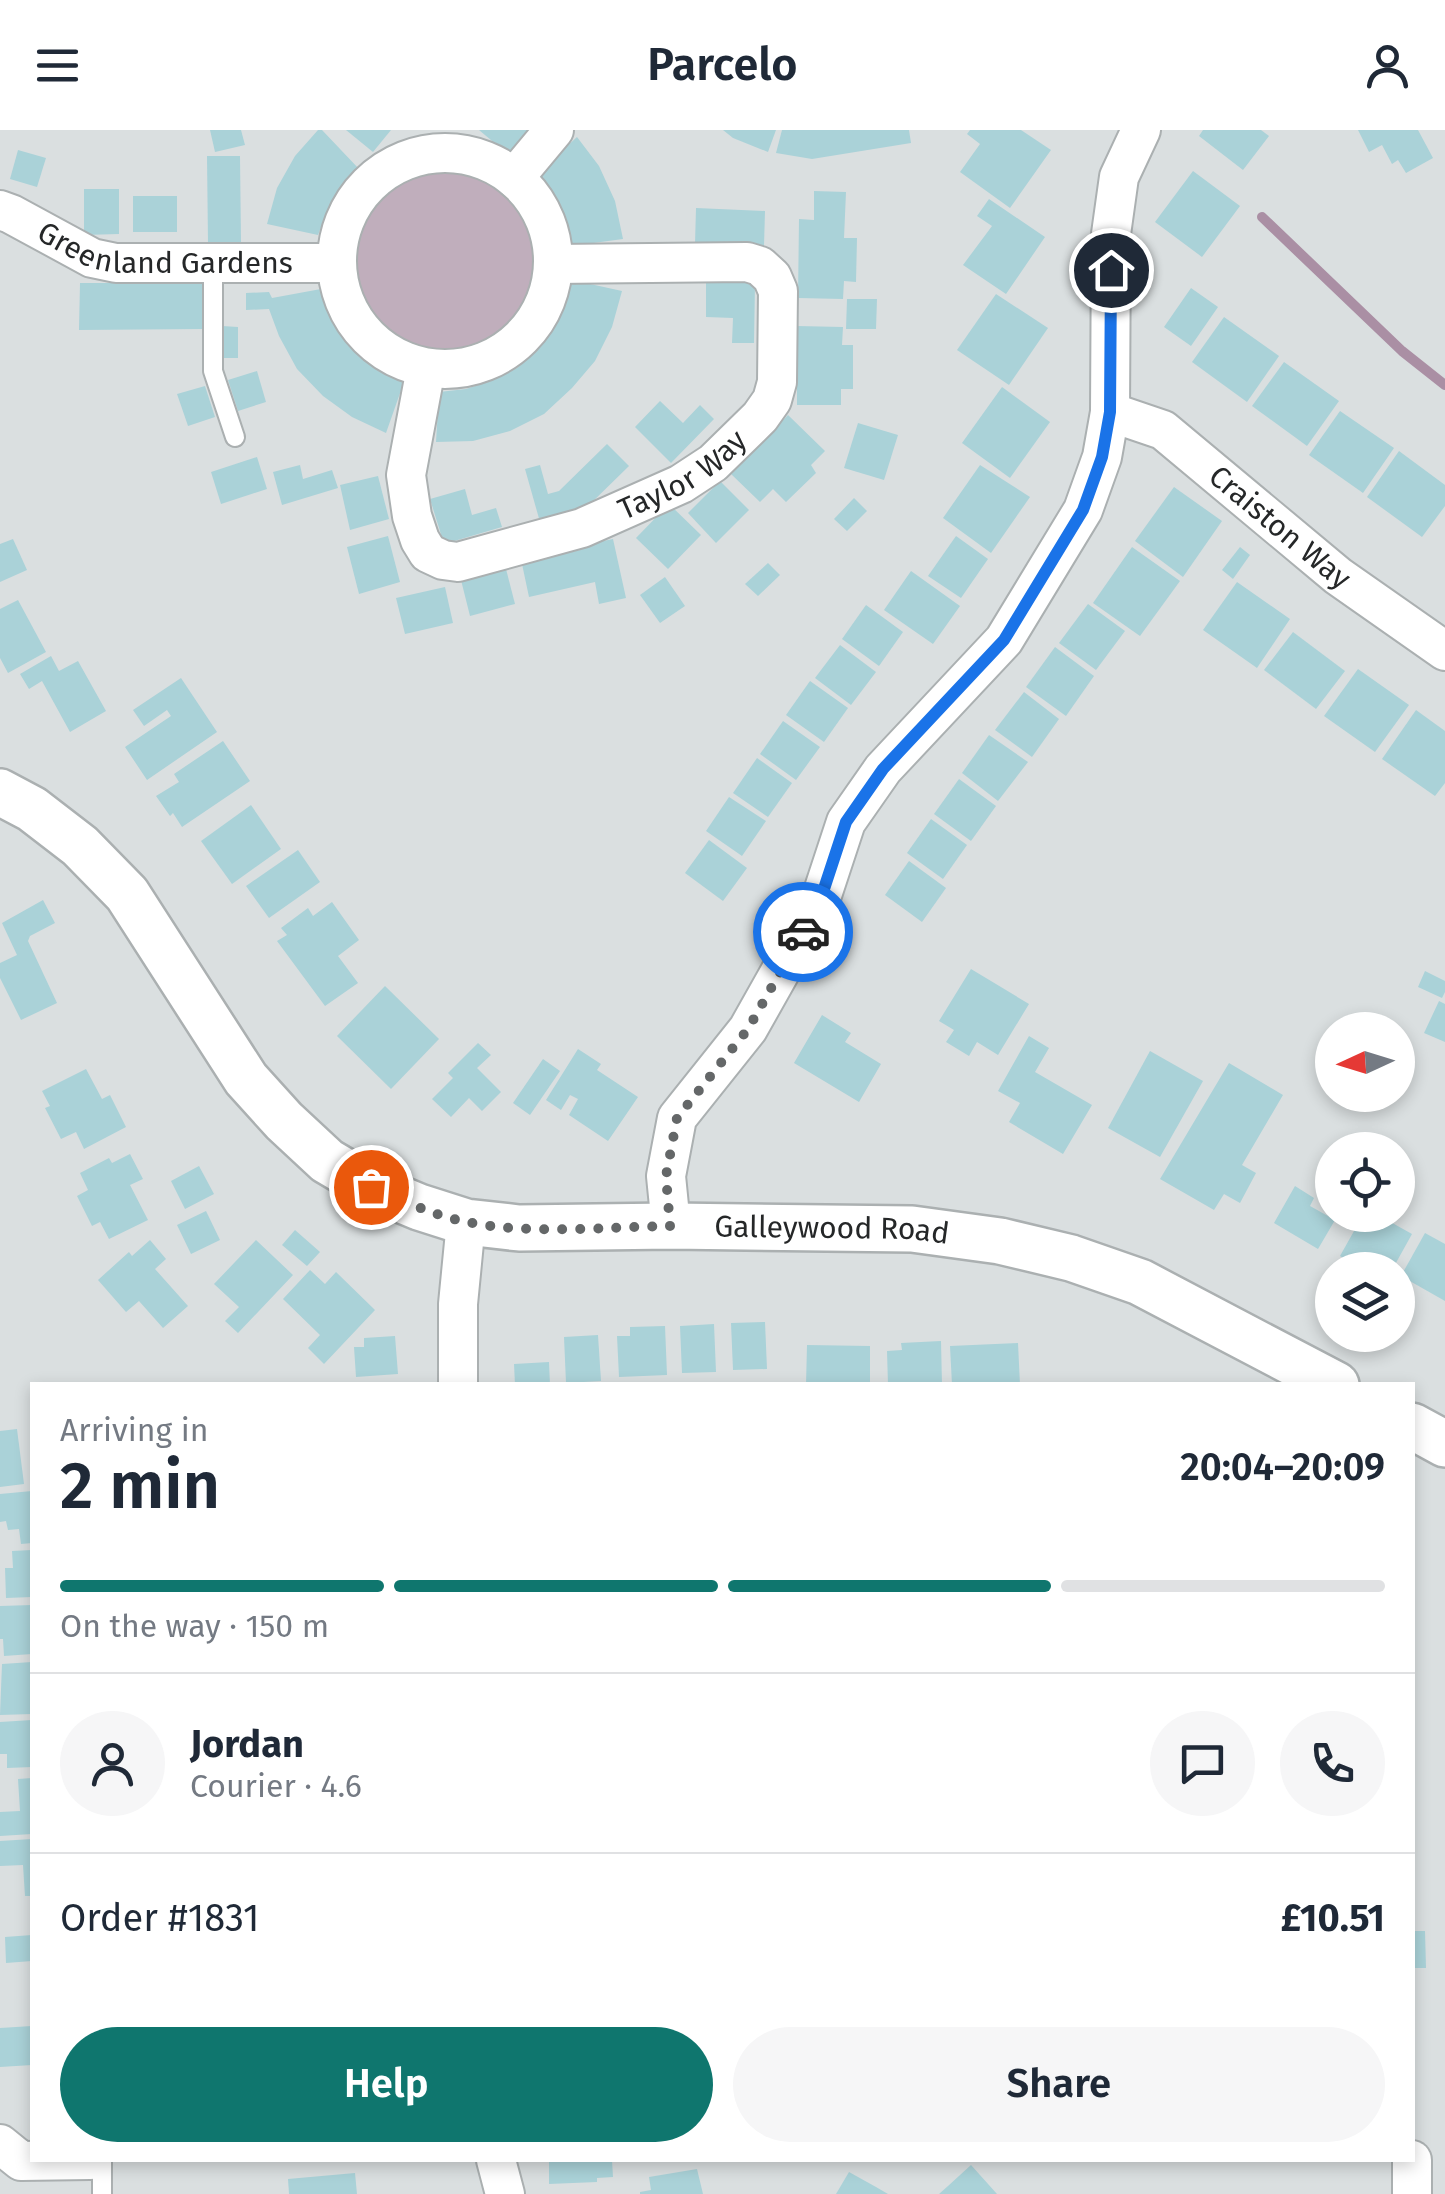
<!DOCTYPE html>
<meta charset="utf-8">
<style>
:root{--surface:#fff;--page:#f6f6f7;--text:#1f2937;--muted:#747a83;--line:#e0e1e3;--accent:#0f766e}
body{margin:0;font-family:"Fira Sans",sans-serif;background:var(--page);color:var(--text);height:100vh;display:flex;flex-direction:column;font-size:38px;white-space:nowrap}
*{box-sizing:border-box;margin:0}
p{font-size:32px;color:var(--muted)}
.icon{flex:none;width:55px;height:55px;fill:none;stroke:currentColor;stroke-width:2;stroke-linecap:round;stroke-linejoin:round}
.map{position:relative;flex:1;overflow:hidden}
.side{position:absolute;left:30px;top:1252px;width:1385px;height:780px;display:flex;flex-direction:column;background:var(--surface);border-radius:0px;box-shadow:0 5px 15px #0003}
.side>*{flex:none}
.needle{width:65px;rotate:266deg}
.controls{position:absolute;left:1315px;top:882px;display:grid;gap:20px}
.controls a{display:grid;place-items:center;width:100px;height:100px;border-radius:50%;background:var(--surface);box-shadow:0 5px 15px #0003;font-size:50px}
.pin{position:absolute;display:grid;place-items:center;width:85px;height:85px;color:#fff;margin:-42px;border:5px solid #fff;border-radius:50%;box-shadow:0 2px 10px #0007}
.courier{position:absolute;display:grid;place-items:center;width:100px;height:100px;margin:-50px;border:8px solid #1a73e8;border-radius:50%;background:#fff;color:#222;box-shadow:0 2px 12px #0007}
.head em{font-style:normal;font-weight:600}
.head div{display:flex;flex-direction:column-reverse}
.head{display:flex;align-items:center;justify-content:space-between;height:170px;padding:0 30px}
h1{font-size:65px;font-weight:600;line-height:75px}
.bar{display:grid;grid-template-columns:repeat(4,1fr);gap:15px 10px;align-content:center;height:120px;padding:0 30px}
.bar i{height:12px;border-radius:8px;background:var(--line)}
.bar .selected{background:var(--accent)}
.bar p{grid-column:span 4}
.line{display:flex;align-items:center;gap:25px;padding:0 30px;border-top:2px solid var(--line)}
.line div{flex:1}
.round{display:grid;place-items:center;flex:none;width:105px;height:105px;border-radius:52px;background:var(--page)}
.button{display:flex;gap:20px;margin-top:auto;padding:20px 30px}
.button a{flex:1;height:115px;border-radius:60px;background:var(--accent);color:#fff;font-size:40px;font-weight:600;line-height:115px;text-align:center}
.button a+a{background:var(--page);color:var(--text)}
header{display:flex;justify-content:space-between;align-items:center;height:130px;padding:0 30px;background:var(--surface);font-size:45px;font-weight:600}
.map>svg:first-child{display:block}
.green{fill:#c0aebc}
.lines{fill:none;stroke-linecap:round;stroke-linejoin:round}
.stream{stroke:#aa8fa4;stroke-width:10}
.building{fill:#aad2d8}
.service-casing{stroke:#abb0b1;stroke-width:22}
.minor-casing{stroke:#abb0b1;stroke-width:42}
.tertiary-casing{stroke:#abb0b1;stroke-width:50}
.service{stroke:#fff;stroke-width:18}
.minor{stroke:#fff;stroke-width:38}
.tertiary{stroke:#fff;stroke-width:45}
.done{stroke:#646768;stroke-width:10;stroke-dasharray:0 18}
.route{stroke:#1a73e8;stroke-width:12}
.labels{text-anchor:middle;stroke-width:10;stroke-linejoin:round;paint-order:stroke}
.street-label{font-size:30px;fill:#252728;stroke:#dadfe0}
</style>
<header><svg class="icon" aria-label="menu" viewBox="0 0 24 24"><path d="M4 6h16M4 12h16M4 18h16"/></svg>Parcelo<svg class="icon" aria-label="person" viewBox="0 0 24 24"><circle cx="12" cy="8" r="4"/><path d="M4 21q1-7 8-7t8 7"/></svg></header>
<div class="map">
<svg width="1445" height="2064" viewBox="0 0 1445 2064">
<rect width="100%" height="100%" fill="#dadfe0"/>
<circle class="green" cx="444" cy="131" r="91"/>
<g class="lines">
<polyline class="stream" points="1262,87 1402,221 1445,255"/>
</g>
<g class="building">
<polygon points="210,0 241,0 245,15 215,22"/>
<polygon points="318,0 322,0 359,39 340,58 327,81 318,105 267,94 277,58 295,26"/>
<polygon points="346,0 391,0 373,22"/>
<polygon points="479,0 531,0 510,26"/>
<polygon points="723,0 776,0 768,22 733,8"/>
<polygon points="782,0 909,0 911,13 812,29 776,23"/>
<polygon points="970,0 1021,0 1051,20 1010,78 960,42 980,14 967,4"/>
<polygon points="1203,0 1261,0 1269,6 1243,40 1199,6"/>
<polygon points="1358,0 1418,0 1433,28 1406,43 1398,30 1392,34 1382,15 1369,22"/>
<polygon points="577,7 599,36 615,71 623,109 571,116 564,88 554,65 538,43"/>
<polygon points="18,20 46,28 37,57 10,49"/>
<polygon points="207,26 240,26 241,113 208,114"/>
<polygon points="1193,41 1240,76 1202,127 1155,92"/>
<polygon points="84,59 119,59 119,104 84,105"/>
<polygon points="814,61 846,62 844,108 857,108 856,152 844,151 843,169 798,168 799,89 814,90"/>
<rect x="133" y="66" width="44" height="36"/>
<polygon points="989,69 1045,107 1006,164 963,135 992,96 977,86"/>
<polygon points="696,78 765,81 764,116 695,114"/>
<polygon points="572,150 622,161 612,197 595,231 572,258 544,284 510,301 473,311 436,312 439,262 466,259 490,251 517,238 536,222 551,203 563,179"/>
<polygon points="706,151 755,153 754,213 732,213 733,188 706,187"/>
<polygon points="80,153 203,153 203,199 79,200"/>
<polygon points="1191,158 1218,177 1191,216 1164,197"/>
<polygon points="321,159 330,183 342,206 360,224 380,238 405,249 386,303 352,287 323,266 297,239 279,206 269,179 246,180 246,163 269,162 272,168"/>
<polygon points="996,164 1048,198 1009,255 957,220"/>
<polygon points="847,169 877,169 876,199 846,199"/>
<polygon points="1224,187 1279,226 1247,272 1192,232"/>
<polygon points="222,196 238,197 238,228 222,228"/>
<polygon points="797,196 843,197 842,215 853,215 853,259 841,259 841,275 797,275"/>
<polygon points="1284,232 1339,271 1307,316 1252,276"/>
<polygon points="257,241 266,272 238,281 228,250"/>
<polygon points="205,256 215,287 188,296 177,264"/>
<polygon points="1002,257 1050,292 1010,348 962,313"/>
<polygon points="660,271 683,293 700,275 714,289 671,333 635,297"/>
<polygon points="1340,281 1394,318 1363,363 1309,325"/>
<polygon points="788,285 825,321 811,335 816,343 786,372 773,359 760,372 731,344"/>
<polygon points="858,293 898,305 884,350 844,338"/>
<polygon points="607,314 629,336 584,380 540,392 525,339 540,335 548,364 559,361"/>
<polygon points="1399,321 1445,355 1445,376 1422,407 1367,367"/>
<polygon points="257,327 267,359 221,374 211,342"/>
<polygon points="300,335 303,349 332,340 338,358 282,375 273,342"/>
<polygon points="980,335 1030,367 991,423 943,388"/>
<polygon points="378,346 389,389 350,400 340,355"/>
<polygon points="720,351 749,380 716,413 688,383"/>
<polygon points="1174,357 1222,391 1183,447 1135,411"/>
<polygon points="465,359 472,385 496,378 502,397 444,414 430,369"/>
<polygon points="854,368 867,381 847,401 834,389"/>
<polygon points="669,374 701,405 668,439 636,408"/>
<polygon points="388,406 400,452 359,464 347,417"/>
<polygon points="956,406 988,429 961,468 928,446"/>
<polygon points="13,409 27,440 0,452 0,414"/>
<polygon points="613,409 626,468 599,474 595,452 529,467 522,434 580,420 579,416"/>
<polygon points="1132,417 1180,451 1140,506 1093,473"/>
<polygon points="1240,417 1250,425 1233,449 1222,440"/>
<polygon points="768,433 780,445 758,466 745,454"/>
<polygon points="506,439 515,474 470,486 461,450"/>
<polygon points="911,441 960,476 933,514 884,480"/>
<polygon points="665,447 685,476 660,493 640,465"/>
<polygon points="1237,452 1290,489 1257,538 1203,500"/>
<polygon points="445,457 453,493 405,504 396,468"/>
<polygon points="18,470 46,522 8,543 0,528 0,479"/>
<polygon points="1088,474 1125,501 1096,540 1059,513"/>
<polygon points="866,475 903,502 879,536 842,509"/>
<polygon points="1293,502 1345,541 1316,579 1264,540"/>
<polygon points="840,515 876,542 851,575 815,548"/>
<polygon points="1055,517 1094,546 1066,586 1026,557"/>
<polygon points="51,526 59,541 78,531 106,581 70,602 42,551 29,559 20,544"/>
<polygon points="1358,539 1409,575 1375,622 1324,586"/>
<polygon points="181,548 217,602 147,650 125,617 171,586 167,580 144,596 133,580"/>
<polygon points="810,551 848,578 824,612 786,585"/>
<polygon points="1024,562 1059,589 1032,627 995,600"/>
<polygon points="1416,580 1445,601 1445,653 1435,666 1382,629"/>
<polygon points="783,591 820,617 796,650 760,624"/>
<polygon points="989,605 1028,632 998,671 962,643"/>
<polygon points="223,611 250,651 182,697 173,683 170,686 156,666 179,652 174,644"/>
<polygon points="757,628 792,653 768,687 733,663"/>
<polygon points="959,649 996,676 971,711 934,684"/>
<polygon points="729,667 766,691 742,726 706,701"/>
<polygon points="251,675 281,719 232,754 201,711"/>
<polygon points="931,689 967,715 943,749 907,723"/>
<polygon points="709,710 747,738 723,771 685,743"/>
<polygon points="298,720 320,752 269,788 246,756"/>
<polygon points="909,731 946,758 922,792 885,765"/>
<polygon points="43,770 55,793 30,806 28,811 57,873 21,890 0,848 0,833 17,825 2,793"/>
<polygon points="332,772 359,810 338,826 358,853 325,876 277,811 287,805 281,798 308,778 313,786"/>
<polygon points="971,839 1029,874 998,925 977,912 969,926 946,912 954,900 939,891"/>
<polygon points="1425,841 1445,851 1445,862 1442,868 1418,857"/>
<polygon points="385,856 439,909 391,959 337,906"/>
<polygon points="1439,871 1445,874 1445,912 1424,903"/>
<polygon points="822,885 851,903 845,912 881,934 859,972 794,933"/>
<polygon points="1029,906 1049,918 1035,942 1092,975 1063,1024 1009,992 1020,973 998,961"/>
<polygon points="478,913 491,925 477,938 501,962 482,981 469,968 451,987 432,969 453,948 448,943"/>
<polygon points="578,919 601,934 597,940 638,967 608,1011 569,985 578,969 570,965 561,980 546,970"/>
<polygon points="1150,921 1203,951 1160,1027 1108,998"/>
<polygon points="543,929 560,941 530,985 513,973"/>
<polygon points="1229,933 1283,965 1242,1035 1256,1043 1240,1073 1224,1064 1214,1080 1160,1049"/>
<polygon points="86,939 102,969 110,965 126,997 84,1019 76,1002 61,1009 45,978 50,976 42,961"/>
<polygon points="130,1024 143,1049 130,1055 148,1090 109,1109 100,1092 92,1096 77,1066 88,1060 80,1043 109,1028 112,1033"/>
<polygon points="199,1036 214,1064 185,1079 171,1051"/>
<polygon points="1295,1056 1314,1068 1310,1076 1335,1090 1318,1119 1274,1093"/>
<polygon points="206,1081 220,1110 191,1124 177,1095"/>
<polygon points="1363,1085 1378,1085 1412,1104 1392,1140 1372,1140 1365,1136 1362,1139 1340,1126"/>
<polygon points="295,1100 320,1122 307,1136 282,1115"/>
<polygon points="1425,1103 1445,1114 1445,1171 1401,1146"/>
<polygon points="150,1110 166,1129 155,1139 188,1176 163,1198 139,1171 126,1182 98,1150 129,1122 132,1126"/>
<polygon points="256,1110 293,1145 238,1203 225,1191 239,1177 214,1154"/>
<polygon points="310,1140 325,1154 336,1142 375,1180 324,1234 308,1218 320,1205 283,1169"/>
<polygon points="765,1192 767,1239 733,1240 731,1193"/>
<polygon points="714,1194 716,1242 682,1243 680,1196"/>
<polygon points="665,1196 667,1245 619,1247 617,1206 630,1206 630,1197"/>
<polygon points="598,1205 601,1251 566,1253 564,1207"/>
<polygon points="395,1206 398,1244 356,1247 354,1217 364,1217 364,1208"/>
<polygon points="941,1211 942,1255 888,1255 887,1221 902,1220 901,1213"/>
<polygon points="1018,1213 1020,1255 952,1255 950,1216"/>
<polygon points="807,1215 870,1216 870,1255 806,1255"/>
<polygon points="549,1232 550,1255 515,1255 514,1234"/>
<polygon points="17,1299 24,1354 0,1357 0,1301"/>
<polygon points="32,1361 32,1413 21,1414 19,1399 8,1400 6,1391 0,1392 0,1364"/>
<polygon points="32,1420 32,1467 6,1468 5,1438 13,1438 12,1421"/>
<polygon points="32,1475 32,1524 4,1526 3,1509 0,1509 0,1476"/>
<polygon points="32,1532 32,1584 0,1585 2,1534"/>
<polygon points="32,1590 32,1637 7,1638 7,1624 0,1624 0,1592"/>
<polygon points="32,1648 32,1704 0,1706 0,1682 20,1681 18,1649"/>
<polygon points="32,1709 32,1766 25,1766 23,1735 0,1736 0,1711"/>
<polygon points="1412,1801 1425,1801 1426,1838 1412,1838"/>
<polygon points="32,1805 32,1831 6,1833 5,1807"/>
<polygon points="32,1896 32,1935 0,1937 0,1898"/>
<polygon points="549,2030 612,2030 613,2047 597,2048 597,2052 549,2054"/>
<polygon points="971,2035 997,2064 939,2064 948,2056"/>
<polygon points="697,2039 703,2064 640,2064 640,2062 651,2060 649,2047"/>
<polygon points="849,2042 876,2057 888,2064 836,2064"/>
<polygon points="355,2043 357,2064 289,2064 288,2049"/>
</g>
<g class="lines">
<defs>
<g id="service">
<polyline points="213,133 213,241 235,307"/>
<polyline points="102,2030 102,2064"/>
</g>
<g id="minor">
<circle cx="445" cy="131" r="108"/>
<polyline points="514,48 554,0"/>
<path id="s1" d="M0 80 11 84 92 128 116 133H337"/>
<path id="s2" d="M426 238 406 345 412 386 420 410 428 423 443 430 458 432 582 398 681 354 713 333 760 287 772 270 777 252 778 161 772 147 760 136 747 132 553 134"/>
<path id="s3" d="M1110 282 1163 300 1338 446 1445 521"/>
<polyline points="671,1096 666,1046 677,988 748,899 820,771 846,692 883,639 1004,510 1083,380 1102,327 1110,282 1111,104 1119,47 1141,0"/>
<polyline points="458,1255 458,1174 466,1092"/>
<polyline points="0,2014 21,2031 90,2030"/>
<polyline points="496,2030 505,2064"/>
<polyline points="1412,2030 1412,2064"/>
</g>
<g id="tertiary">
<path id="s4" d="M0 662 32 679 80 716 127 764 246 949 284 991 327 1031 371 1057 419 1077 466 1092 519 1098 671 1096 912 1099 1000 1111 1071 1128 1140 1152 1336 1255"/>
<polyline points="1412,1296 1445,1314"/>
</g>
</defs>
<use href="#service" class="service-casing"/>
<use href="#minor" class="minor-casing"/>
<use href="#tertiary" class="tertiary-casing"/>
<use href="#service" class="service"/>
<use href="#minor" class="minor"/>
<use href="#tertiary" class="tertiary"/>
</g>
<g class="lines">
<path class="done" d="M371 1057C402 1070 434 1086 467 1092 528 1105 608 1097 670 1096L666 1046 677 988 748 899 803 802"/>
<polyline class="route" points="803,802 820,771 846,692 883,639 1004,510 1083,380 1102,327 1110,282 1111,140"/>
</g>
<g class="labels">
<g class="street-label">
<text dy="10" stroke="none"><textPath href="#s1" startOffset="175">Greenland Gardens</textPath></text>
<text dy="10" stroke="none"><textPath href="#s2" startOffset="465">Taylor Way</textPath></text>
<text dy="10" stroke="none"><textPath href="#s3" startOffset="208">Craiston Way</textPath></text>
<text dy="10" stroke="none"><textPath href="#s4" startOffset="1018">Galleywood Road</textPath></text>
</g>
</g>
</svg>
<div class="controls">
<a><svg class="needle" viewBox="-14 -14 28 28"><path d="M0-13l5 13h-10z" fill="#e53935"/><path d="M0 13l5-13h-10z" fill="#747a83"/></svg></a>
<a><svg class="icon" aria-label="locate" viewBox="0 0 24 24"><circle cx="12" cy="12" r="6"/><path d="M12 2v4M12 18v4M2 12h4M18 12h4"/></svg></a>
<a><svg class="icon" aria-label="layers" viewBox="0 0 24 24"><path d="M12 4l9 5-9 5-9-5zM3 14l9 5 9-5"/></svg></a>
</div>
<div class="pin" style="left:371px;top:1057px;background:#ea580c"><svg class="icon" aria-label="bag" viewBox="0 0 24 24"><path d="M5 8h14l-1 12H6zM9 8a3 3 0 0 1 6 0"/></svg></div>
<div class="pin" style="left:1111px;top:140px;background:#1f2937"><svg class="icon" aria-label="home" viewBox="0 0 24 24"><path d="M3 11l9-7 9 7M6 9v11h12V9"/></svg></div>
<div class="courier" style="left:803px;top:802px"><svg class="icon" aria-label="car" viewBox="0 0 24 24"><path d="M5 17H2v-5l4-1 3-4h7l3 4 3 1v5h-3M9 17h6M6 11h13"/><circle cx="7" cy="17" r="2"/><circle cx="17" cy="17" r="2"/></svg></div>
<section class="side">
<div class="head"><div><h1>2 min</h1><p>Arriving in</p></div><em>20:04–20:09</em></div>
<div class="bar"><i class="selected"></i><i class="selected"></i><i class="selected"></i><i></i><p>On the way · 150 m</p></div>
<div class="line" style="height:180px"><a class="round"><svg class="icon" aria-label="person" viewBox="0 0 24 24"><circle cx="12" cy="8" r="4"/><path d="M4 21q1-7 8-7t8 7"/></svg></a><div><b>Jordan</b><p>Courier · 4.6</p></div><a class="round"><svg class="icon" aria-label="chat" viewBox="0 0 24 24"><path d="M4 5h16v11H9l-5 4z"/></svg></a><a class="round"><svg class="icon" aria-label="phone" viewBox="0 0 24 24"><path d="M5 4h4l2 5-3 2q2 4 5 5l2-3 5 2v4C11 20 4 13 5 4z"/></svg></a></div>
<div class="line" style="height:130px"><div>Order #1831</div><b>£10.51</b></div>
<div class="button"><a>Help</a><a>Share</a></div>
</section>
</div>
